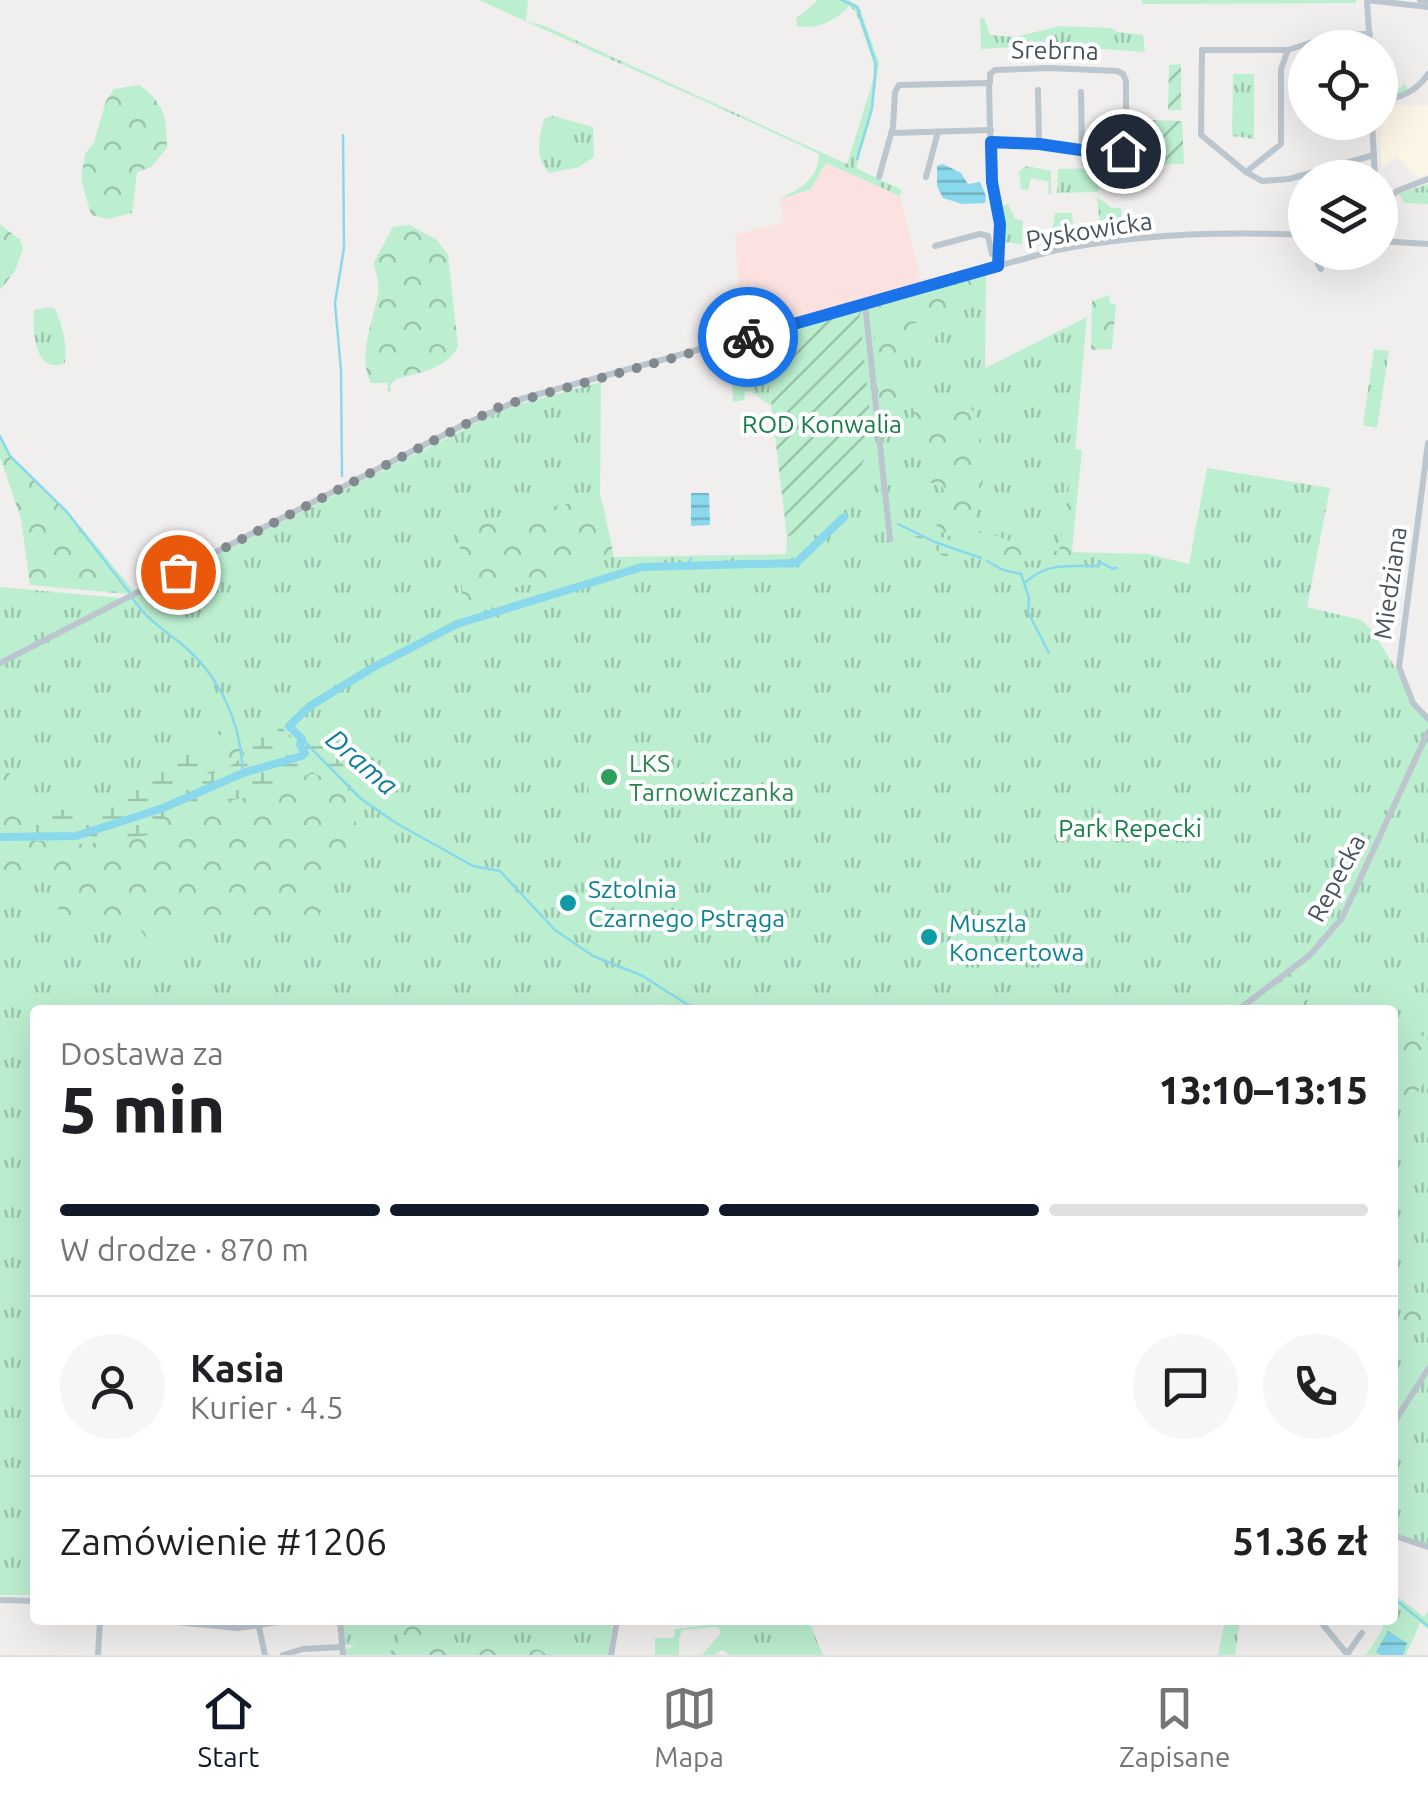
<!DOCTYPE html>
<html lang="pl">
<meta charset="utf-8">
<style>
:root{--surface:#fff;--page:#f6f6f6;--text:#202124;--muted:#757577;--line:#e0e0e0;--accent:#111827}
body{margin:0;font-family:Ubuntu,sans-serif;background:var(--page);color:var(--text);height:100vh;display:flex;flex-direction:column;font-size:38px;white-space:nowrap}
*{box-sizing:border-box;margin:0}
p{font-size:32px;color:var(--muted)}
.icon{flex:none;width:55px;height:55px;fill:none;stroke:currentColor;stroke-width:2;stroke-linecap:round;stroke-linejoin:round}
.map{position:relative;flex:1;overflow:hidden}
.panel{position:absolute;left:30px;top:1005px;width:1368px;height:620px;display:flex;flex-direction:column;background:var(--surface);border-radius:10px;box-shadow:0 10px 40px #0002}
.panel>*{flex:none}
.fabs{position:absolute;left:1288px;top:30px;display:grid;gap:20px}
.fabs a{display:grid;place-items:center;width:110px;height:110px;border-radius:50%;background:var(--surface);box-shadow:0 10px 40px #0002;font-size:50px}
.pin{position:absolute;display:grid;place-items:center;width:85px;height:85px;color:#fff;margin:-42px;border:5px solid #fff;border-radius:50%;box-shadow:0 2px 10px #0007}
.courier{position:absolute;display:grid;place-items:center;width:100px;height:100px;margin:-50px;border:8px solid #1a73e8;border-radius:50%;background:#fff;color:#222;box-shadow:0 2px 12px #0007}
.head em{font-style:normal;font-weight:800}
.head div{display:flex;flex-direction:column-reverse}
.head{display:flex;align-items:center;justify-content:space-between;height:170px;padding:0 30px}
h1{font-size:65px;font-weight:800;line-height:75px}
.bar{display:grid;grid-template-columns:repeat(4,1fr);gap:15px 10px;align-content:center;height:120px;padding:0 30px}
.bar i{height:12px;border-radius:8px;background:var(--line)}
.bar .selected{background:var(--accent)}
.bar p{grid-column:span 4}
.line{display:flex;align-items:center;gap:25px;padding:0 30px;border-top:2px solid var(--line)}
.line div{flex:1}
.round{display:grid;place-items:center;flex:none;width:105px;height:105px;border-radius:52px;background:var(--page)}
.tab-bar{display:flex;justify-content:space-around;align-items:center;height:140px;border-top:2px solid var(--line);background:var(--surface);font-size:28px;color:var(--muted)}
.tab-bar a{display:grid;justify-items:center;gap:5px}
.tab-bar .selected{color:var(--accent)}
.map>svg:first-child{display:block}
.commercial{fill:#fcf6e7}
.medical{fill:#fbe1df}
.grass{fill:url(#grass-tufts)}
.forest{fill:url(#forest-crowns)}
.wetland{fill:url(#wetland-marsh)}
.garden{fill:url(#garden-furrows)}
.pitch{fill:#bcefd0}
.water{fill:url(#water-rules)}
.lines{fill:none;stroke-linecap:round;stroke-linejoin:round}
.stream{stroke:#89d8ec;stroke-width:2.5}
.river{stroke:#89d8ec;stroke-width:8}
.minor{stroke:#bcc6ce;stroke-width:6}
.done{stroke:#82898f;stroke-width:10;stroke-dasharray:0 18}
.route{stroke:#1a73e8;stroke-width:12}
.leisure-dot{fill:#2e9e5b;stroke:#fff;stroke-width:4}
.culture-dot{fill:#0f9aa8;stroke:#fff;stroke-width:4}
.labels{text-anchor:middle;stroke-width:8;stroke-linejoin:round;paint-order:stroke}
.street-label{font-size:25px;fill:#46525c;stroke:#fff}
.park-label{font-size:25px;fill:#177e49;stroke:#fff}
.leisure-label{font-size:25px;fill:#27864d;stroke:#fff;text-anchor:start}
.culture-label{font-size:25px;fill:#0d838f;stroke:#fff;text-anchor:start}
.water-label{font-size:28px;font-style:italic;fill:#0c7e9b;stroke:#fff}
</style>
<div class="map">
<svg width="1428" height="1655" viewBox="0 0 1428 1655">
<defs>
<pattern id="grass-tufts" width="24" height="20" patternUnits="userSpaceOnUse" patternTransform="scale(2.5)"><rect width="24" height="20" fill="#bcefd0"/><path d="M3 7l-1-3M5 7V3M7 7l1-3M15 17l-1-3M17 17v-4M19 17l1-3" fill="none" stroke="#9bc4ac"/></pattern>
<pattern id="forest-crowns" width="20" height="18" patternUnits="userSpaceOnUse" patternTransform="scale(2.5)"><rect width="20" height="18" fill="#bcefd0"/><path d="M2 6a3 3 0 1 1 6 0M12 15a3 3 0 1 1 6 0" fill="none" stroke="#9bc4ac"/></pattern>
<pattern id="wetland-marsh" width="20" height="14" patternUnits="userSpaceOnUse" patternTransform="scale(2.5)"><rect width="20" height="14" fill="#bcefd0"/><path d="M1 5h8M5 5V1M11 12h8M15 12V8" fill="none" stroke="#9bc4ac"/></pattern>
<pattern id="garden-furrows" width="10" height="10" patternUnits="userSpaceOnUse" patternTransform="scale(2.5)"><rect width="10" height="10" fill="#bcefd0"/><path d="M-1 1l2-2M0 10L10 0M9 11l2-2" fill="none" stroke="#9bc4ac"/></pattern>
<pattern id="water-rules" width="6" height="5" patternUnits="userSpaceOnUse" patternTransform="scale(2.5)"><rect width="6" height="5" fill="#89d8ec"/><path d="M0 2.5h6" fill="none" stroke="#72b2c2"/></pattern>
</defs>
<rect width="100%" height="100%" fill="#f1eeee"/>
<polygon class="commercial" points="1428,105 1428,174 1418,177 1396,156 1381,170 1380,106"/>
<polygon class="medical" points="826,163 900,196 921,282 742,332 735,235 784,222 779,199 810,190"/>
<g class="grass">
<path d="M479 0H528L526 21 545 26 847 164 874 77 873 62 856 12 849 6C836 21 816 30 797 26L796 19 818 0H849L859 6 879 63 871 118 856 168 902 190 900 196 826 163 810 190 779 199C800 189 818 180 819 154 707 101 592 52 479 0Z"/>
<polygon points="1142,0 1356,0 1356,3 1142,4"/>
<polygon points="980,18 984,18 990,35 1015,37 1060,26 1111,28 1118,32 1143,35 1145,52 1044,45 981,49"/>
<polygon points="1380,49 1390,62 1386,59 1381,64 1398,89 1404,85 1403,80 1408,89 1396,96 1380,98"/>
<polygon points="1233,74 1254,74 1254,139 1232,136"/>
<path d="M553 116 593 127 594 157 579 167 549 173C534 158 539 138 544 119Z"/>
<polygon points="1025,166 1051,171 1051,194 1048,194 1049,182 1031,178 1028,190 1021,189 1019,172"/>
<polygon points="1098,168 1101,187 1097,192 1057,193 1058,169"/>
<polygon points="1428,184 1428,204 1405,203 1398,194"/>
<polygon points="1097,197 1112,208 1121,208 1123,236 1050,244 1055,213 1072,213 1073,226 1100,226"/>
<polygon points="1008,204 1015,219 1023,221 1022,244 1003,242 1001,207"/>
<polygon points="986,273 985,368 1087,317 1066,552 1148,554 1189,564 1207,468 1330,488 1307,607 1361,620 1372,630 1428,721 1428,1546 1393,1534 1392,1010 35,1010 35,1595 0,1595 0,665 522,400 523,403 601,382 600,497 612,557 786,554 787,537 794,534 855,311"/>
<path d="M51 307 55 309C63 327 67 343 65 363 35 376 32 331 34 310Z"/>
<polygon points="763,336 771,406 750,391 745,392 744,400 733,402 730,344 738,356 750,356 759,347"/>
<polygon points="1374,349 1389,351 1377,428 1363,425"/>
<polygon points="0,587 121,598 0,660"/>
<polygon points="1393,1593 1424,1617 1428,1611 1428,1629 1420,1623 1406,1655 1366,1655 1383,1629 1381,1620 1392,1620"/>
<polygon points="342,1620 613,1620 608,1655 346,1655 346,1649 356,1645 345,1645"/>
<polygon points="750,1620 808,1620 823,1655 730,1655 722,1650 714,1655 702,1655 720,1634 719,1628 716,1627 682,1630 679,1638 674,1638 675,1629"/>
<polygon points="1225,1620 1240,1620 1235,1655 1218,1655"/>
</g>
<g class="forest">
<path d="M139 85C164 103 167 117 167 148L151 167 137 172 132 213 107 219 91 215 81 179 85 154 94 142 106 101 114 89Z"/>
<polygon points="0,224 20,240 23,249 15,271 0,290"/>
<path d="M410 225 437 240 448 255 458 346C448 369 418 373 396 379L391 384 389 393 387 383H371C357 358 373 321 378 294 380 281 375 274 374 262L393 227Z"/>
<polygon points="981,275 984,289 980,296 965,298 958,304 958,318 941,329 931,343 925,321 910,324 915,351 889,355 898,403 918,398 924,417 916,421 913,408 904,408 896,419 891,411 880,412 873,307 879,304 888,314 898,313 908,297"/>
<polygon points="1109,295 1110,303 1116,304 1112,349 1091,350 1092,301"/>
<polygon points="960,397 976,414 986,470 975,509 976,530 1029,547 1059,551 1075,449 1082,450 1072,550 1075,557 1004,563 936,529 944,491 940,483 927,483 916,426 943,411"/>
<polygon points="0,436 10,457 69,513 134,591 128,594 30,585 21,519 0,457"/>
<polygon points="601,497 614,556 463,604 459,536 463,524"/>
<polygon points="234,729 245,756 219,773 205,775 194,750 219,731"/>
<path d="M6 770 11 775 26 807 69 806 71 809 27 840 87 844 145 828 163 816 186 812 213 799 228 801 274 792 312 772 348 789 364 859C332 878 321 879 319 919L202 923 180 917 173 937 165 947C145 945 145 934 134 919 109 923 82 929 59 916 56 866 43 874 0 879V771Z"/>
<polygon points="1315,954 1319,959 1303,981 1292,975 1285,985 1321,1010 1302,1010 1272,985"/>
<path d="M1409 1025 1428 1040V1077L1406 1109 1393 1102C1392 1076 1384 1039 1409 1025Z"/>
<polygon points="1428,1296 1428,1314 1393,1341 1393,1322"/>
<polygon points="398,1620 446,1620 422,1625 420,1652 425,1648 478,1642 540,1650 547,1655 386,1655 398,1645"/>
</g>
<g class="wetland">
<polygon points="917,527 959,544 958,553 952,558 941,555 928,540 914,537"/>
<path d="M276 719 296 746H329L343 763 348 789 311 772 274 792 227 801 213 799 187 812 163 816 148 835 87 844 27 840V827L36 813 69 809V806L93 808 105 803 119 790 148 776 174 754 194 750 205 774C237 772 256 742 276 719Z"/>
</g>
<g class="garden">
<polygon points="1181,64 1181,110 1168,110 1169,65"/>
<polygon points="1147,120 1182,121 1184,164 1149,165"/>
<polygon points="859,310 873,443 853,481 810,527 787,537 763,336"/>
</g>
<g class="pitch">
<polygon points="588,746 629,746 629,808 589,809"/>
<rect x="655" y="1638" width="24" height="17"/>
</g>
<g class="water">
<polygon points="943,164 961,173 968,184 980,182 986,196 985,203 962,204 943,198 937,186 937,166"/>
<polygon points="691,493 709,493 710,525 691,526"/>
<polygon points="1388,1631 1407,1643 1403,1655 1381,1655 1376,1652"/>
</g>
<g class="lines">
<g class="stream">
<polyline points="842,0 857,7 876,64 872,108 857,159"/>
<polyline points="0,436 10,456 67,512 129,592"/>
<polyline points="342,476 341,371 335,303 344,248 343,135"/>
<polyline points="898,524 935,542 981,558"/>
<polyline points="987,561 1003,570 1021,574 1029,598 1028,612 1049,653"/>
<polyline points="685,566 691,559"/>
<polyline points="1114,568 1117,568"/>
<path d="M1026 582C1049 561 1071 567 1099 566L1100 562 1113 569"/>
<path d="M133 599C144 616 163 630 179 642 220 675 241 722 243 773"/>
<polyline points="302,739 360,798 396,823 473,866 500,871 555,930 593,956 643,976 669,993"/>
<polyline points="671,994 688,1005 707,1010"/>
<polyline points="1392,1597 1428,1626"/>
</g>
<polyline class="river" points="0,837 76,836 163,808 243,773 302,756 305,753 300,745 302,739 289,726 310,706 372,668 457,624 642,567 796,563 844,517"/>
<g class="minor">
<polyline points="1367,0 1428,7"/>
<polyline points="1420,0 1428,1"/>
<polyline points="1367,1 1370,48"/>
<polyline points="1370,34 1334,35 1288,50 1202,50 1201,135 1246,172 1262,181 1289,179 1374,155"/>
<polyline points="990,83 990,74 995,70 1049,68 1117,71 1123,74 1126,81 1126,147 1119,154 1039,144 991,142"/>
<polyline points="1038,90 1039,144"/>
<polyline points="1081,92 1082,151"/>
<path d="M1380 100C1399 99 1417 91 1428 74"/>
<polyline points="1372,122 1375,178"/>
<polyline points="891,133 991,130"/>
<polyline points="1246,172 1281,144 1281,69 1288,50"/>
<polyline points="879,177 893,127 895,92 899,85 989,83 991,172 1000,224 998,266"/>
<polyline points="926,177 938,132"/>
<polyline points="1380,186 1391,195"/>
<polyline points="1380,208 1397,191 1428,179"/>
<polyline points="1380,241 1428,244"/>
<polyline points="935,246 980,234 988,236 992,254 999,255"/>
<polyline points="1319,252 1318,264 1321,269"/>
<polyline points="865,304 890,539"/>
<polyline points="1428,443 1399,667 1413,703 1428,719"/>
<path d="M0 663 465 424 521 399 1052 251C1134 234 1222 231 1305 235"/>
<polyline points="1238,1010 1310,955 1342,918 1428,732"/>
<polyline points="1392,1426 1428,1369"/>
<polyline points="1392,1535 1428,1547"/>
<polyline points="0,1600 35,1601"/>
<polyline points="155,1620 238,1628 293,1620"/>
<polyline points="340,1620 343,1655"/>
<polyline points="1319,1620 1348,1655"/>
<polyline points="259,1627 265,1655"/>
<polyline points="1347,1654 1362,1633"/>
<polyline points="98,1655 100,1620"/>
<polyline points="283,1655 303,1649 342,1647"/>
<polyline points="611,1655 617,1620"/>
</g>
</g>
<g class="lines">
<polyline class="done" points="178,572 501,406 748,337"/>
<polyline class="route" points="748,337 998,266 1000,224 992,182 991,142 1039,144 1115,155 1123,151"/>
</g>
<circle class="leisure-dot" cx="609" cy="777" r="10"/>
<g class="culture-dot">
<circle cx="568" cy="903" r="10"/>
<circle cx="929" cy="937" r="10"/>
</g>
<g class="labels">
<g class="street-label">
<text transform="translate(1055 50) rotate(1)" y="9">Srebrna</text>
<text transform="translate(1089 230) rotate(-9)" y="9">Pyskowicka</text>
<text transform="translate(1390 583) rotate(-82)" y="9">Miedziana</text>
<text transform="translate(1336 878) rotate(-62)" y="9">Repecka</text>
</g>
<g class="park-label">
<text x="822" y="433">ROD Konwalia</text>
<text x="1130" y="837">Park Repecki</text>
</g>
<g class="leisure-label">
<text x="629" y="772">LKS<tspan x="629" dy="29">Tarnowiczanka</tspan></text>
</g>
<g class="culture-label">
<text x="588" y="898">Sztolnia<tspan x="588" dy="29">Czarnego Pstrąga</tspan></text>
<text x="949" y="932">Muszla<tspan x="949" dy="29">Koncertowa</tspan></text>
</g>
<g class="water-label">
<text transform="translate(362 762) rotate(41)" y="10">Drama</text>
</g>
</g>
</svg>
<div class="fabs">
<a><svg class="icon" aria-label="locate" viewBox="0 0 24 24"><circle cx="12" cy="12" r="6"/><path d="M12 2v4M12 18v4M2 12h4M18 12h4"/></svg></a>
<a><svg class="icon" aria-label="layers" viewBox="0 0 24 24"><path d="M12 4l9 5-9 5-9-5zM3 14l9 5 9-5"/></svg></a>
</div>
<div class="pin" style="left:178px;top:572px;background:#ea580c"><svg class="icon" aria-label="bag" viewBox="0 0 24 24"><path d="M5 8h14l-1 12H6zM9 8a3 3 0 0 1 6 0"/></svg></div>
<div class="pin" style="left:1123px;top:151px;background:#1f2937"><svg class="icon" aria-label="home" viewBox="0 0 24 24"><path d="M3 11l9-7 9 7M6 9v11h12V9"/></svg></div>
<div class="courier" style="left:748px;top:337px"><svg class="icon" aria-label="bike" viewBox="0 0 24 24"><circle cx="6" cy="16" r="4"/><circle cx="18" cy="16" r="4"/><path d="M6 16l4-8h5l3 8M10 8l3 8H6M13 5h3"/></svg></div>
<section class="panel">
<div class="head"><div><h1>5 min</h1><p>Dostawa za</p></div><em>13:10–13:15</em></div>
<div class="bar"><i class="selected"></i><i class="selected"></i><i class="selected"></i><i></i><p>W drodze · 870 m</p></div>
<div class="line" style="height:180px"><a class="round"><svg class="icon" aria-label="person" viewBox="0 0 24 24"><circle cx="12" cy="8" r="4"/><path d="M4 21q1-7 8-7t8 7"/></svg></a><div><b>Kasia</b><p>Kurier · 4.5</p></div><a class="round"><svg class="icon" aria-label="chat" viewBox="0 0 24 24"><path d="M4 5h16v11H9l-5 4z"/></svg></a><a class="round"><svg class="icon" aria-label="phone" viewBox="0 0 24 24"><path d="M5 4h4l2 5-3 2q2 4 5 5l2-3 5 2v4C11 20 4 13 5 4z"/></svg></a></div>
<div class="line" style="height:130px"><div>Zamówienie #1206</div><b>51.36 zł</b></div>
</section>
</div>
<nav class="tab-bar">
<a class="selected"><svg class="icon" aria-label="home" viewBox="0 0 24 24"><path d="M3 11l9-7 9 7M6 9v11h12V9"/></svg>Start</a>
<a><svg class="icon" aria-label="map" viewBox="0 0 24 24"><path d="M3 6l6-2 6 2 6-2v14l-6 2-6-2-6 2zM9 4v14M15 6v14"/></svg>Mapa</a>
<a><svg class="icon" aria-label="saved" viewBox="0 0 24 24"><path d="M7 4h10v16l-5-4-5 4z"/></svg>Zapisane</a>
</nav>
